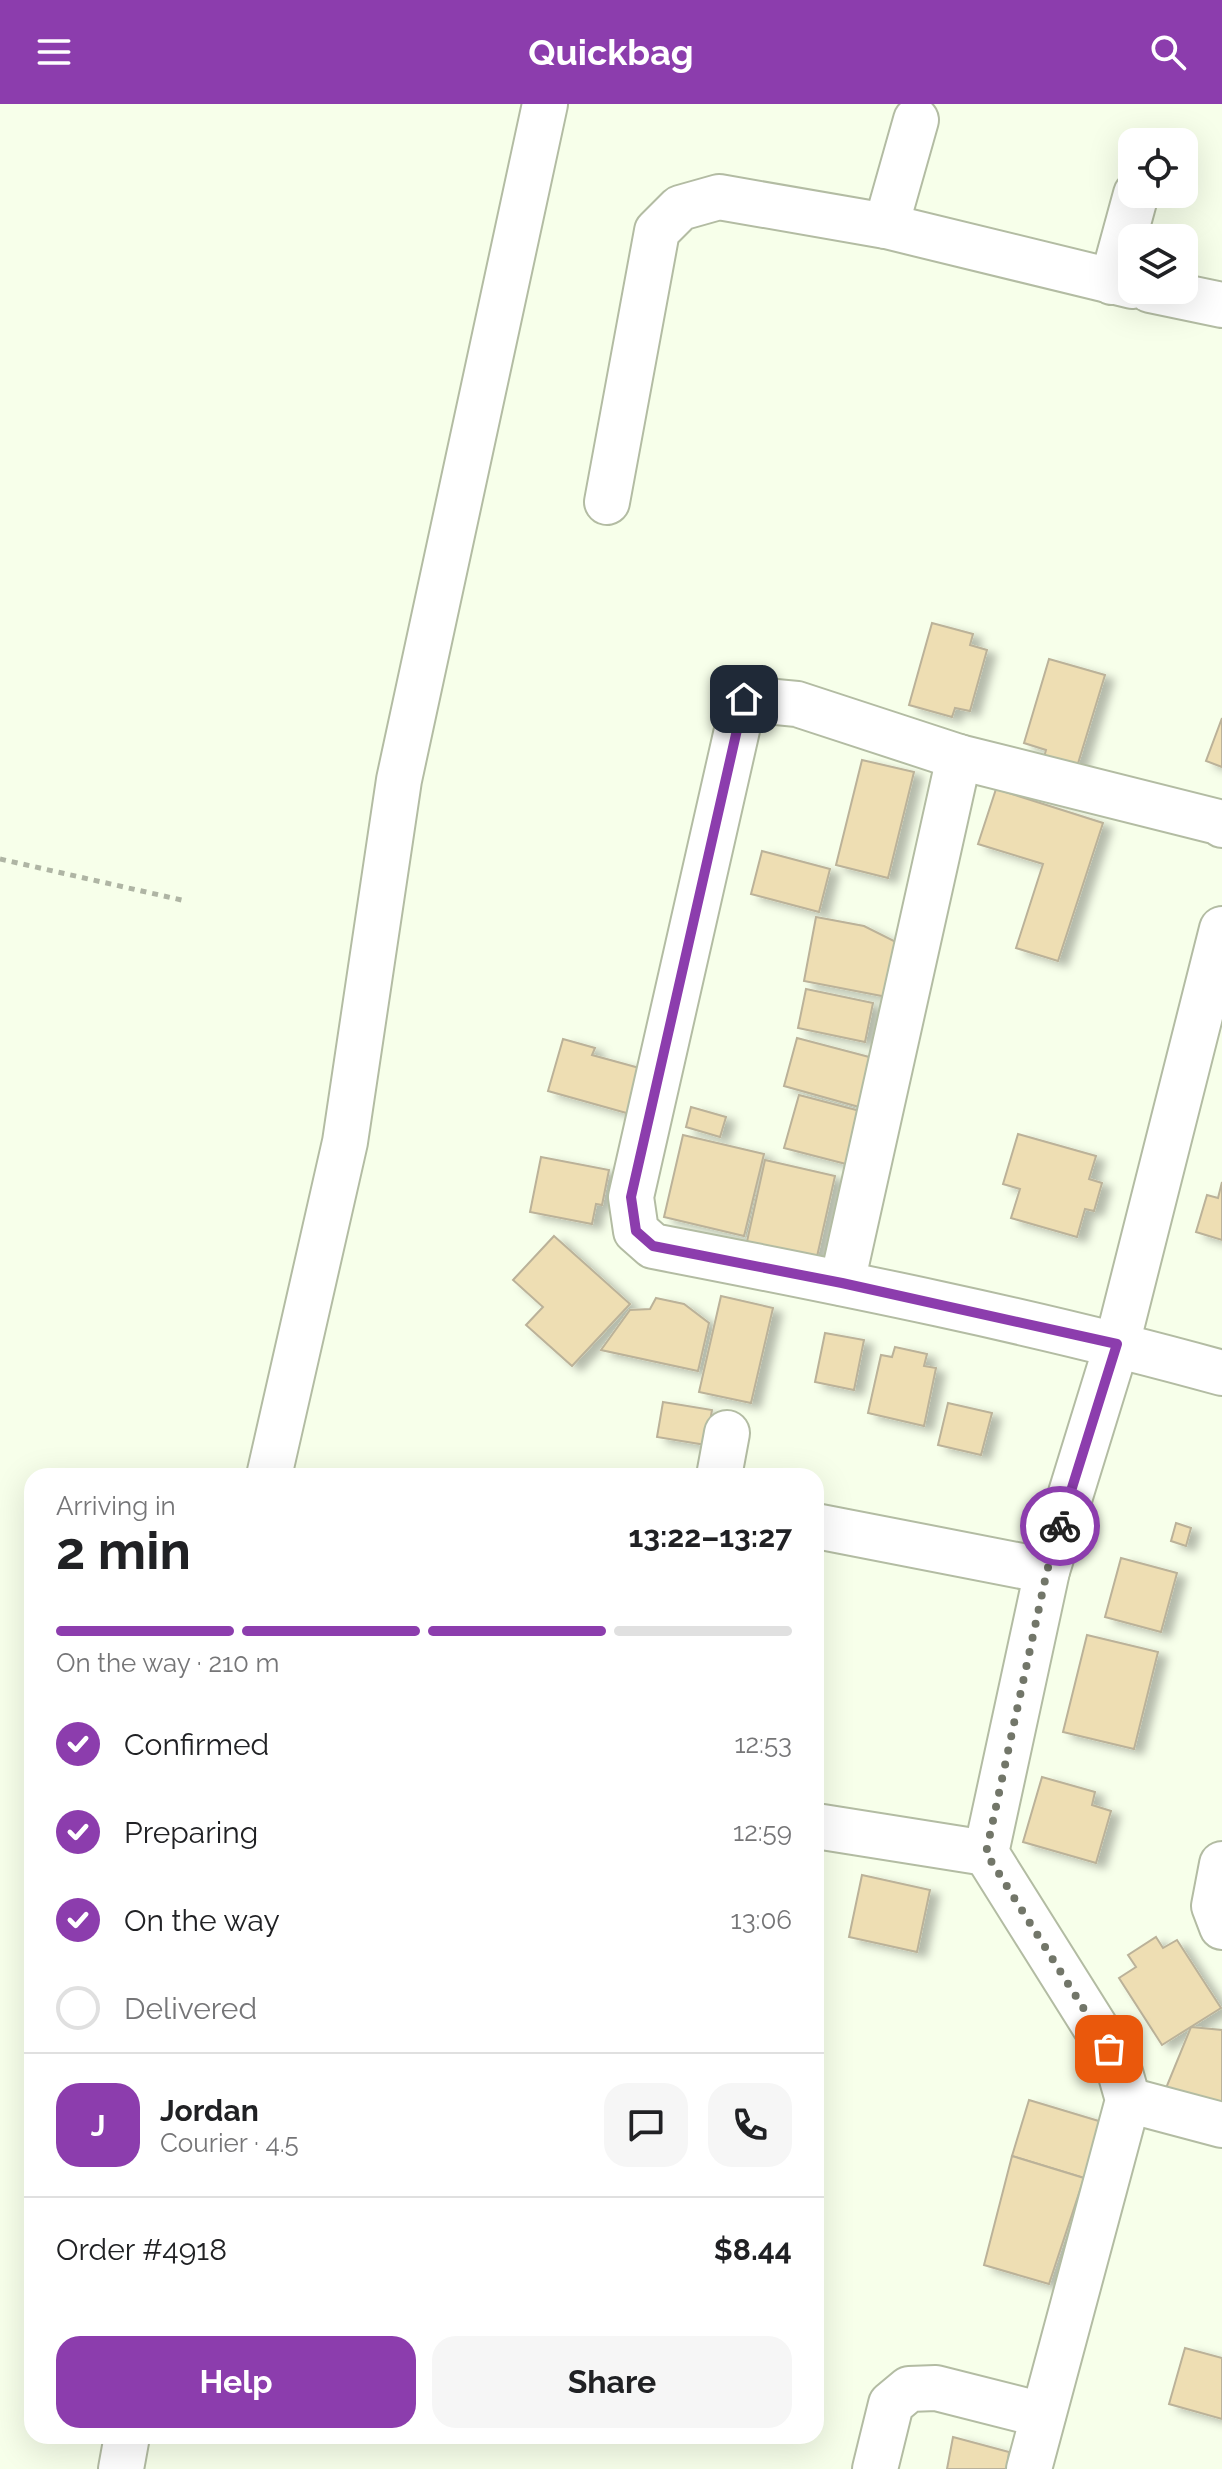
<!DOCTYPE html>
<meta charset="utf-8">
<style>
:root{--surface:#fff;--page:#f6f6f6;--text:#202124;--muted:#757577;--line:#e0e0e0;--accent:#8c3dad}
body{margin:0;font-family:Raleway,sans-serif;background:var(--page);color:var(--text);height:100vh;display:flex;flex-direction:column;font-size:30px;white-space:nowrap}
*{box-sizing:border-box;margin:0}
p{font-size:26px;color:var(--muted)}
.icon{flex:none;width:44px;height:44px;fill:none;stroke:currentColor;stroke-width:2;stroke-linecap:round;stroke-linejoin:round}
.map{position:relative;flex:1;overflow:hidden}
.sheet{position:absolute;left:24px;top:1364px;width:800px;height:976px;display:flex;flex-direction:column;background:var(--surface);border-radius:24px;box-shadow:0 8px 32px #0002}
.sheet>*{flex:none}
.controls{position:absolute;left:1118px;top:24px;display:grid;gap:16px}
.controls a{display:grid;place-items:center;width:80px;height:80px;border-radius:16px;background:var(--surface);box-shadow:0 8px 32px #0002;font-size:40px}
.pin{position:absolute;display:grid;place-items:center;width:68px;height:68px;color:#fff;margin:-34px;border-radius:16px;box-shadow:0 4px 12px #0006}
.courier{position:absolute;display:grid;place-items:center;width:80px;height:80px;margin:-40px;border:6px solid #8c3dad;border-radius:50%;background:#fff;color:#222;box-shadow:0 2px 10px #0007}
.head em{font-style:normal;font-weight:700}
.head div{display:flex;flex-direction:column-reverse}
.head{display:flex;align-items:center;justify-content:space-between;height:136px;padding:0 32px}
h1{font-size:52px;font-weight:700;line-height:60px}
.bar{display:grid;grid-template-columns:repeat(4,1fr);gap:12px 8px;align-content:center;height:96px;padding:0 32px}
.bar i{height:10px;border-radius:6px;background:var(--line)}
.bar .selected{background:var(--accent)}
.bar p{grid-column:span 4}
.line{display:flex;align-items:center;gap:20px;padding:0 32px;border-top:2px solid var(--line)}
.line div{flex:1}
.round{display:grid;place-items:center;flex:none;width:84px;height:84px;border-radius:24px;background:var(--page)}
ol{padding:0 32px;list-style:none}
li{display:flex;align-items:center;gap:24px;height:88px}
li p{margin-inline-start:auto}
li .icon{padding:8px;border-radius:50%;background:var(--accent);color:#fff;stroke-width:4}
li:last-child{color:var(--muted)}
li i{width:44px;height:44px;border:4px solid var(--line);border-radius:50%}
.action{display:flex;gap:16px;margin-top:auto;padding:16px 32px}
.action a{flex:1;height:92px;border-radius:24px;background:var(--accent);color:#fff;font-size:32px;font-weight:700;line-height:92px;text-align:center}
.action a+a{background:var(--page);color:var(--text)}
header{display:flex;justify-content:space-between;align-items:center;height:104px;padding:0 32px;background:var(--accent);color:#fff;font-size:36px;font-weight:700}
.map>svg:first-child{display:block}
.building{fill:#eedeb3;stroke:#bbb299;stroke-width:2;filter:url(#shadow)}
.lines{fill:none;stroke-linecap:round;stroke-linejoin:round}
.minor-casing{stroke:#b3bca3;stroke-width:48}
.path{stroke:#afb5a4;stroke-width:5;stroke-dasharray:6 6;stroke-linecap:butt}
.minor{stroke:#fff;stroke-width:44}
.done{stroke:#727669;stroke-width:8;stroke-dasharray:0 14.4}
.route{stroke:#8c3dad;stroke-width:10}
</style>
<header><svg class="icon" aria-label="menu" viewBox="0 0 24 24"><path d="M4 6h16M4 12h16M4 18h16"/></svg>Quickbag<svg class="icon" aria-label="search" viewBox="0 0 24 24"><circle cx="10" cy="10" r="6"/><path d="M15 15l6 6"/></svg></header>
<div class="map">
<svg width="1222" height="2365" viewBox="0 0 1222 2365">
<defs>
<filter id="shadow"><feDropShadow dx="9" dy="5" stdDeviation="4" flood-color="#0004"/></filter>
</defs>
<rect width="100%" height="100%" fill="#f7ffea"/>
<g class="building">
<polygon points="932,519 973,530 970,541 987,546 970,607 955,604 952,613 909,601"/>
<polygon points="1049,555 1105,571 1076,666 1043,657 1046,646 1024,639"/>
<polygon points="1222,614 1222,663 1206,657"/>
<polygon points="862,656 914,668 888,774 836,761"/>
<polygon points="996,685 1103,719 1058,857 1016,844 1043,760 978,740"/>
<polygon points="762,747 830,765 819,808 751,790"/>
<polygon points="816,813 864,822 898,839 887,893 804,877"/>
<polygon points="806,885 873,899 865,938 798,924"/>
<polygon points="797,934 873,954 859,1003 784,982"/>
<polygon points="563,935 595,944 592,951 643,965 630,1010 548,987"/>
<polygon points="799,991 860,1007 846,1060 784,1044"/>
<polygon points="691,1003 726,1013 720,1033 686,1023"/>
<polygon points="1018,1030 1096,1052 1089,1075 1102,1079 1094,1107 1085,1105 1077,1133 1011,1114 1020,1085 1003,1080"/>
<polygon points="683,1031 764,1050 744,1132 664,1113"/>
<polygon points="541,1053 609,1066 602,1101 596,1100 592,1120 530,1108"/>
<polygon points="765,1056 835,1072 816,1157 746,1142"/>
<polygon points="1222,1078 1222,1136 1196,1128 1207,1091 1218,1094"/>
<polygon points="554,1132 630,1200 572,1262 526,1221 543,1203 513,1176"/>
<polygon points="721,1192 773,1204 751,1299 699,1288"/>
<polygon points="656,1194 684,1200 709,1219 698,1267 601,1246 630,1206 650,1205"/>
<polygon points="825,1229 864,1236 854,1286 815,1278"/>
<polygon points="895,1243 927,1250 924,1262 936,1264 924,1322 868,1309 881,1251 892,1253"/>
<polygon points="663,1298 712,1306 706,1341 657,1333"/>
<polygon points="948,1299 992,1309 981,1351 938,1341"/>
<polygon points="1176,1419 1191,1424 1186,1442 1171,1437"/>
<polygon points="1121,1454 1177,1469 1161,1528 1105,1513"/>
<polygon points="1087,1531 1158,1548 1134,1645 1063,1628"/>
<polygon points="1042,1673 1095,1688 1092,1701 1111,1707 1096,1759 1023,1738"/>
<polygon points="862,1771 930,1786 917,1848 849,1833"/>
<polygon points="1156,1833 1163,1844 1177,1836 1221,1904 1162,1941 1119,1874 1136,1863 1128,1851"/>
<polygon points="1191,1923 1222,1926 1222,2012 1164,1989"/>
<polygon points="1029,1996 1102,2018 1084,2074 1012,2052"/>
<polygon points="1012,2052 1084,2074 1049,2180 984,2161"/>
<polygon points="1185,2244 1222,2254 1222,2315 1169,2300"/>
<polygon points="953,2333 1009,2348 1007,2365 947,2365"/>
</g>
<g class="lines">
<defs>
<g id="minor">
<polyline points="886,122 916,16"/>
<polyline points="1112,178 1136,90"/>
<polyline points="1150,186 1222,201"/>
<polyline points="607,398 657,127 680,104 719,93 886,122 1132,182"/>
<path d="M1222 721V719L959 653 797 600 744 595 631 1093 636 1127 653 1142C844 1179 1035 1217 1222 1269"/>
<polyline points="842,1179 959,653"/>
<polyline points="269,1372 345,1038 399,676 545,0"/>
<polyline points="719,1372 727,1329"/>
<polyline points="816,1422 1047,1467"/>
<polyline points="816,1722 986,1749"/>
<polyline points="1222,1760 1214,1802 1222,1823"/>
<polyline points="1128,1996 1222,2021"/>
<polyline points="121,2365 127,2332"/>
<polyline points="875,2365 891,2300 909,2285 936,2284 1043,2311"/>
<polyline points="1029,2365 1128,1996 1120,1968 1109,1945 986,1749 1047,1467 1117,1240 1222,825"/>
</g>
</defs>
<use href="#minor" class="minor-casing"/>
<polyline class="path" points="0,755 186,797"/>
<use href="#minor" class="minor"/>
</g>
<g class="lines">
<polyline class="done" points="1060,1422 1047,1467 986,1749 1109,1945"/>
<polyline class="route" points="744,595 631,1093 636,1127 653,1142 842,1179 1117,1240 1060,1422"/>
</g>
</svg>
<div class="controls">
<a><svg class="icon" aria-label="locate" viewBox="0 0 24 24"><circle cx="12" cy="12" r="6"/><path d="M12 2v4M12 18v4M2 12h4M18 12h4"/></svg></a>
<a><svg class="icon" aria-label="layers" viewBox="0 0 24 24"><path d="M12 4l9 5-9 5-9-5zM3 14l9 5 9-5"/></svg></a>
</div>
<div class="pin" style="left:1109px;top:1945px;background:#ea580c"><svg class="icon" aria-label="bag" viewBox="0 0 24 24"><path d="M5 8h14l-1 12H6zM9 8a3 3 0 0 1 6 0"/></svg></div>
<div class="pin" style="left:744px;top:595px;background:#1f2937"><svg class="icon" aria-label="home" viewBox="0 0 24 24"><path d="M3 11l9-7 9 7M6 9v11h12V9"/></svg></div>
<div class="courier" style="left:1060px;top:1422px"><svg class="icon" aria-label="bike" viewBox="0 0 24 24"><circle cx="6" cy="16" r="4"/><circle cx="18" cy="16" r="4"/><path d="M6 16l4-8h5l3 8M10 8l3 8H6M13 5h3"/></svg></div>
<section class="sheet">
<div class="head"><div><h1>2 min</h1><p>Arriving in</p></div><em>13:22–13:27</em></div>
<div class="bar"><i class="selected"></i><i class="selected"></i><i class="selected"></i><i></i><p>On the way · 210 m</p></div>
<ol>
<li><svg class="icon" aria-label="check" viewBox="0 0 24 24"><path d="M5 12l5 5 9-10"/></svg>Confirmed<p>12:53</p></li>
<li><svg class="icon" aria-label="check" viewBox="0 0 24 24"><path d="M5 12l5 5 9-10"/></svg>Preparing<p>12:59</p></li>
<li><svg class="icon" aria-label="check" viewBox="0 0 24 24"><path d="M5 12l5 5 9-10"/></svg>On the way<p>13:06</p></li>
<li><i></i>Delivered</li>
</ol>
<div class="line" style="height:144px"><b class="round" style="background:var(--accent);color:#fff">J</b><div><b>Jordan</b><p>Courier · 4.5</p></div><a class="round"><svg class="icon" aria-label="chat" viewBox="0 0 24 24"><path d="M4 5h16v11H9l-5 4z"/></svg></a><a class="round"><svg class="icon" aria-label="phone" viewBox="0 0 24 24"><path d="M5 4h4l2 5-3 2q2 4 5 5l2-3 5 2v4C11 20 4 13 5 4z"/></svg></a></div>
<div class="line" style="height:104px"><div>Order #4918</div><b>$8.44</b></div>
<div class="action"><a>Help</a><a>Share</a></div>
</section>
</div>
